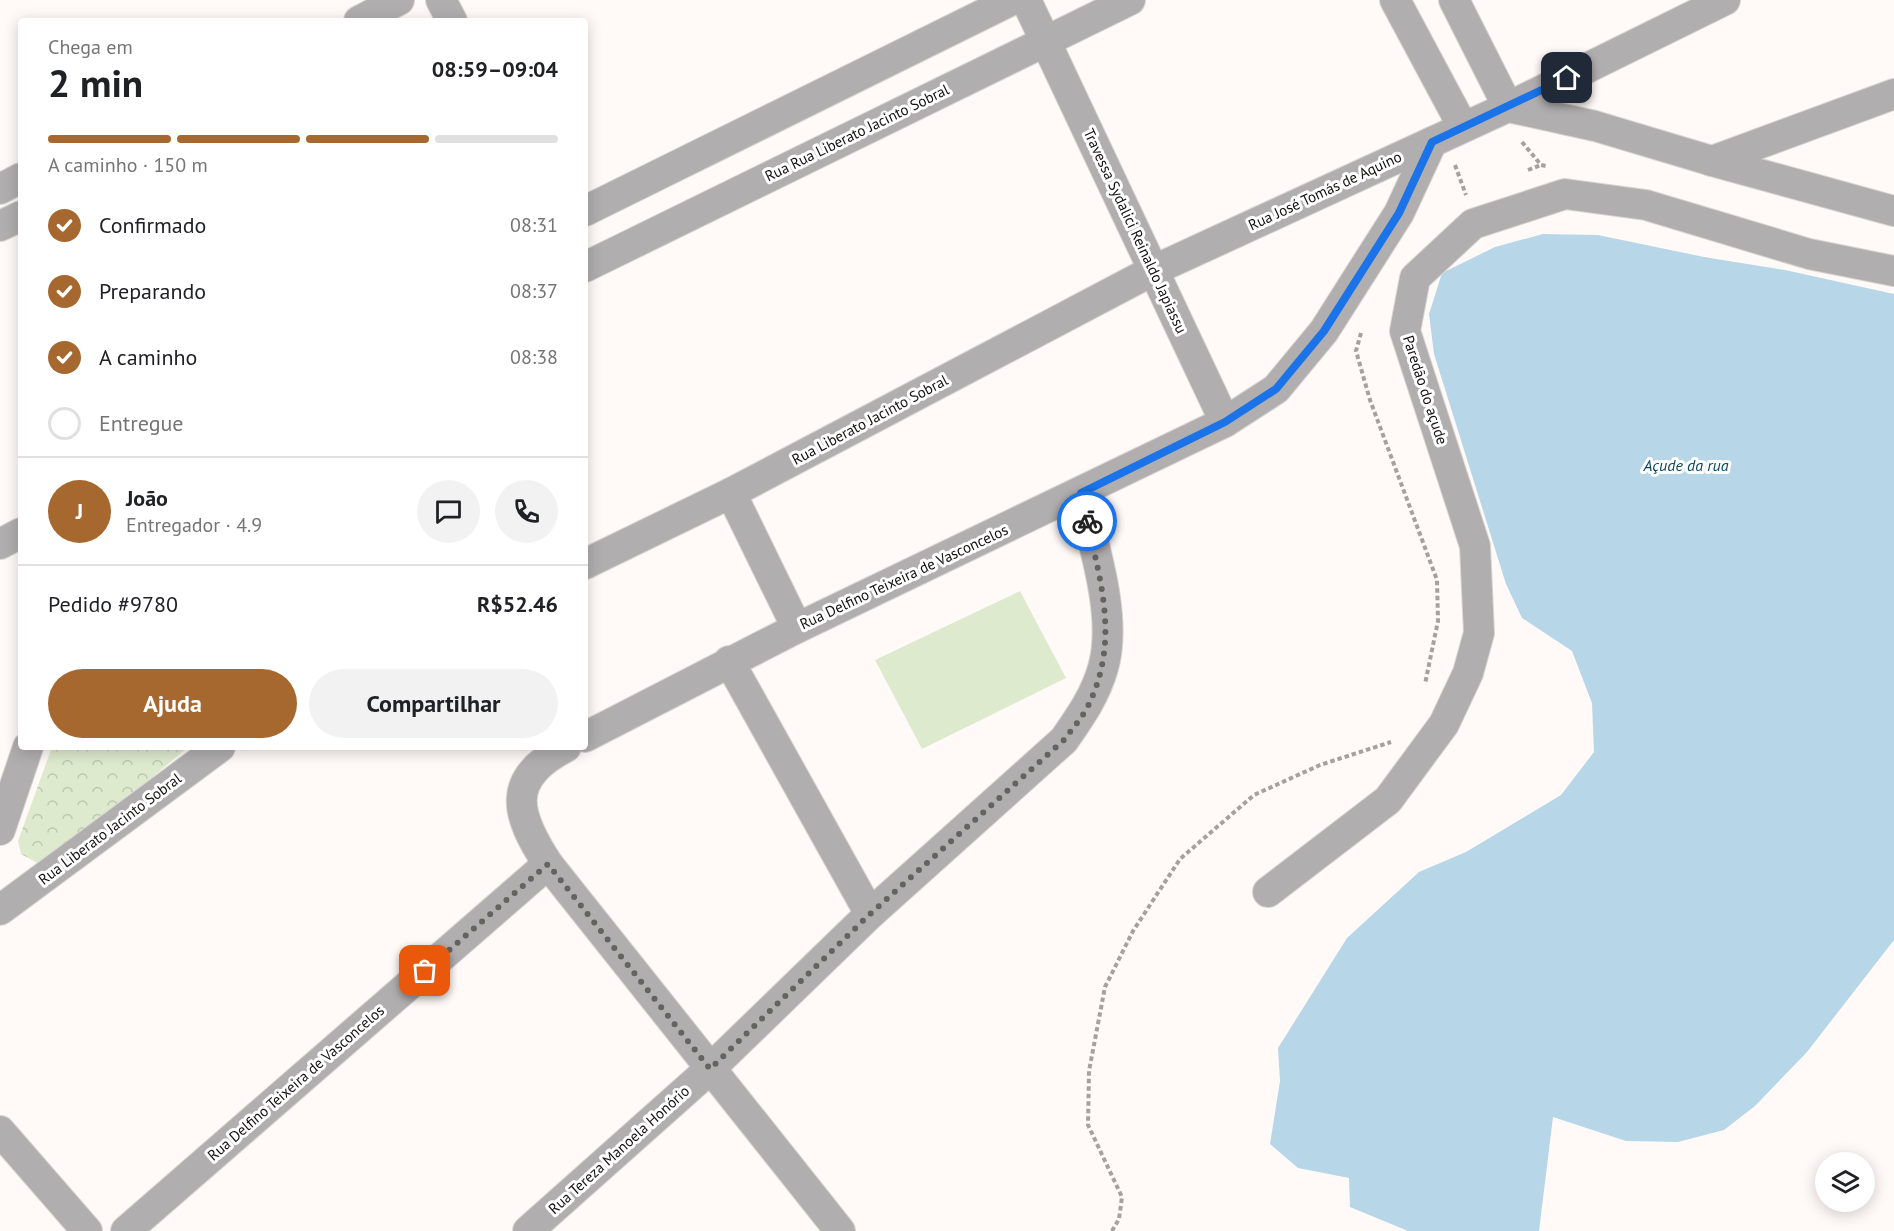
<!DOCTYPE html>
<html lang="pt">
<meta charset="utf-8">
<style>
:root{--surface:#fff;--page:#f2f2f2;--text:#202124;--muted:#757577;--line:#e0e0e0;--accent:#a6682e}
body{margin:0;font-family:"PT Sans",sans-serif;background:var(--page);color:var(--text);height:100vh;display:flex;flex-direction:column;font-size:22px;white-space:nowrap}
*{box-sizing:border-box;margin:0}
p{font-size:20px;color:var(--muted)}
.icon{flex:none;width:33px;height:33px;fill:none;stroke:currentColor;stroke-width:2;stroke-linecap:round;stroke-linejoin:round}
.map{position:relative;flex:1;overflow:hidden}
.sheet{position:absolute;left:18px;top:18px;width:570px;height:732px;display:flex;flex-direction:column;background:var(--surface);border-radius:6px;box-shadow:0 3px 15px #0003}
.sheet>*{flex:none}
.buttons{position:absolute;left:1815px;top:1152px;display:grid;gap:12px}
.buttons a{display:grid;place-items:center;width:60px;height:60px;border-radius:50%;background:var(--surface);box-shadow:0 3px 15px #0003;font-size:30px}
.pin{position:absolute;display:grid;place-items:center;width:51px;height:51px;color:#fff;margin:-26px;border-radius:12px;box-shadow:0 3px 9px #0006}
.courier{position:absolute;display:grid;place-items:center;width:60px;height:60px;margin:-30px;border:4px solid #1a73e8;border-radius:50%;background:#fff;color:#222;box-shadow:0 2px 8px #0007}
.headline em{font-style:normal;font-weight:600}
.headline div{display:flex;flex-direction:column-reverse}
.headline{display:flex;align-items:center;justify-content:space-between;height:102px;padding:0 30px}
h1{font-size:39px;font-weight:600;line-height:45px}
.bar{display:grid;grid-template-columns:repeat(4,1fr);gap:9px 6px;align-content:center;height:72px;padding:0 30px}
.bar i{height:8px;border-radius:4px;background:var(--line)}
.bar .on{background:var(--accent)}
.bar p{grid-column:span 4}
.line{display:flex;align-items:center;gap:15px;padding:0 30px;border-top:2px solid var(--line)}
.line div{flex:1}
.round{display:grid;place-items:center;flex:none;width:63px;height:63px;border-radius:32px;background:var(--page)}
ol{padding:0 30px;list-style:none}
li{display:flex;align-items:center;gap:18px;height:66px}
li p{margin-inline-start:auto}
li .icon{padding:6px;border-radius:50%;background:var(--accent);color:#fff;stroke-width:4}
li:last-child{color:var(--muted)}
li i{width:33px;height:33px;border:3px solid var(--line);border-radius:50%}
.primary-button{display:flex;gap:12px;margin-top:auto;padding:12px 30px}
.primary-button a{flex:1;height:69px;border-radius:36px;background:var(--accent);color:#fff;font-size:24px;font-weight:600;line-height:69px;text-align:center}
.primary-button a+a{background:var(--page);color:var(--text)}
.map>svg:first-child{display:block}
.park{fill:url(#park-crowns)}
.garden{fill:#deeace}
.water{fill:#b7d6e7}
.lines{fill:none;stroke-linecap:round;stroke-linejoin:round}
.minor-casing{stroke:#d9d5d2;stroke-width:32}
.path{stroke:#a4a19e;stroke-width:4;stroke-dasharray:4.5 3;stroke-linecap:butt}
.minor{stroke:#b1aeaf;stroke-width:30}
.done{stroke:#656360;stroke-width:6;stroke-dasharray:0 10.8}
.route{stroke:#1a73e8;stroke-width:8}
.labels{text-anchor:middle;stroke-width:6;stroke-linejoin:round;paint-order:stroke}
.street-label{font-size:15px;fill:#12110f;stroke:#fff}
.water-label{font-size:16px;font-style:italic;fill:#08475f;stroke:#fff}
</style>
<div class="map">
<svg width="1894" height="1231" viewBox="0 0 1894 1231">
<defs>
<pattern id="park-crowns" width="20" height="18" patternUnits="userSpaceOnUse" patternTransform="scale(1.5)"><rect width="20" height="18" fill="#deeace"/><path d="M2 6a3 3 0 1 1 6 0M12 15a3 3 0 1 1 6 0" fill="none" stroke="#bdc8b0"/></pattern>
</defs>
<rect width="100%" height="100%" fill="#fffaf7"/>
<polygon class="park" points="52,747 188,747 54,861 39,864 21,854 18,841"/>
<polygon class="garden" points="1020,591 1066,678 922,749 875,660"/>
<polygon class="water" points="1543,234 1598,235 1704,257 1785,270 1894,294 1894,940 1807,1052 1755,1106 1724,1130 1678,1142 1626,1141 1553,1117 1539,1231 1408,1231 1350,1207 1349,1178 1298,1168 1270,1144 1280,1081 1278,1048 1347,938 1419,872 1466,852 1561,795 1594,752 1592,703 1572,651 1522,618 1506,584 1434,354 1429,314 1442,273 1495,247"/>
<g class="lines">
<defs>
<g id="minor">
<polyline points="441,0 452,21"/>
<polyline points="1026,0 1225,422"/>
<polyline points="1395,0 1463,127"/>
<polyline points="1454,0 1508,107"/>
<polyline points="359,21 399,0"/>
<polyline points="1508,107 1595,126 1712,161 1894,94"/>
<polyline points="1712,161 1894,211"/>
<polyline points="0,189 21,178"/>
<polyline points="585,211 1012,0"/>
<polyline points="0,226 21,216"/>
<polyline points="585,267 1130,0"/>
<polyline points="731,493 797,628"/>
<polyline points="0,544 21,533"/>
<polyline points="585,564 731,493 1152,271 1508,107 1725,0"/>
<polyline points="729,661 870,914"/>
<polyline points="585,737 797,628 1225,422 1276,389 1324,331 1399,213 1432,142"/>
<polyline points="0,830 28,747"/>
<polyline points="548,864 840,1231"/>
<polyline points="1268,892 1388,800 1444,724 1468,673 1479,633 1475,546 1405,331 1415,278 1473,224 1565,194 1646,205 1809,254 1894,271"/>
<polyline points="0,910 220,747"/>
<polyline points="0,1131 87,1231"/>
<path d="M126 1231 548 864C516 815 504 779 566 747"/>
<path d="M528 1231 710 1069 870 914 1064 740C1080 717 1095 696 1103 668 1118 617 1093 544 1081 493"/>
</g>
</defs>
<use href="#minor" class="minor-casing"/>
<g class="path">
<polyline points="1522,142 1541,165 1546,166"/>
<polyline points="1455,165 1466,195"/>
<polyline points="1528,170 1541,165"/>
<polyline points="1361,333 1356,351 1370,400 1437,580 1438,621 1425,684"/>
<polyline points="1112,1231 1119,1219 1122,1197 1088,1125 1089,1071 1105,987 1133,931 1180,859 1254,795 1320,765 1391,742"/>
</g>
<use href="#minor" class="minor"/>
</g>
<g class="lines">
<path class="done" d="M425 971 548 864 710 1069 870 914 1064 740C1072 729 1082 718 1088 706 1119 643 1102 586 1087 521"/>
<polyline class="route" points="1087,521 1081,493 1225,422 1276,389 1324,331 1399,213 1432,142 1567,78"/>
</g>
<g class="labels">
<g class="street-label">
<text transform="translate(857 133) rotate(-26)" y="5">Rua Rua Liberato Jacinto Sobral</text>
<text transform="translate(1325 191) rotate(-25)" y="5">Rua José Tomás de Aquino</text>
<text transform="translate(1135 231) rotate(65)" y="5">Travessa Sydalici Reinaldo Japiassu</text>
<text transform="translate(1425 390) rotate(72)" y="5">Paredão do açude</text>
<text transform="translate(870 420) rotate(-28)" y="5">Rua Liberato Jacinto Sobral</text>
<text transform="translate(904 577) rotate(-25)" y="5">Rua Delfino Teixeira de Vasconcelos</text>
<text transform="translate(110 829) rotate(-37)" y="5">Rua Liberato Jacinto Sobral</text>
<text transform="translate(296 1083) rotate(-41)" y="5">Rua Delfino Teixeira de Vasconcelos</text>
<text transform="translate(619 1150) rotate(-42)" y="5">Rua Tereza Manoela Honório</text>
</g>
<g class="water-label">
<text x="1686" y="471">Açude da rua</text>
</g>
</g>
</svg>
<div class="buttons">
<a><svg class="icon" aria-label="layers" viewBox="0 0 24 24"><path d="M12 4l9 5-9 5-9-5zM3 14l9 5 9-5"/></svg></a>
</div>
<div class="pin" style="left:425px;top:971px;background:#ea580c"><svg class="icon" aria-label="bag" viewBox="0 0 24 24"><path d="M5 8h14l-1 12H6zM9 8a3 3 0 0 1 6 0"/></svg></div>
<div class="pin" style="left:1567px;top:78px;background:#1f2937"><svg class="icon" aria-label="home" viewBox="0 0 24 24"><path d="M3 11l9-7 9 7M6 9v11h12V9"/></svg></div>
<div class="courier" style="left:1087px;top:521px"><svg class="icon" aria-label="bike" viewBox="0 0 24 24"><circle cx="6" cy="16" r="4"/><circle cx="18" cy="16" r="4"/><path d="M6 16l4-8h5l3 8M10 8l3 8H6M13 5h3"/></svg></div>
<section class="sheet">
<div class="headline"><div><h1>2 min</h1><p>Chega em</p></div><em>08:59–09:04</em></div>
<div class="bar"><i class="on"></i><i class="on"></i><i class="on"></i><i></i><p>A caminho · 150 m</p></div>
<ol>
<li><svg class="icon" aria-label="check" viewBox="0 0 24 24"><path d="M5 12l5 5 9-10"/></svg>Confirmado<p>08:31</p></li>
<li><svg class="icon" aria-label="check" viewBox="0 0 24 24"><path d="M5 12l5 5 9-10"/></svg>Preparando<p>08:37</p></li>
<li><svg class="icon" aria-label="check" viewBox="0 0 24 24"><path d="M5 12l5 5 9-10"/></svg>A caminho<p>08:38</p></li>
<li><i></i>Entregue</li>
</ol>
<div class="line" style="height:108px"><b class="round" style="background:var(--accent);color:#fff">J</b><div><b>João</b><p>Entregador · 4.9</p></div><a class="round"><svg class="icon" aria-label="chat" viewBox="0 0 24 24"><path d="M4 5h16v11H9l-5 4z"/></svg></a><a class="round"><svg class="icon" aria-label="phone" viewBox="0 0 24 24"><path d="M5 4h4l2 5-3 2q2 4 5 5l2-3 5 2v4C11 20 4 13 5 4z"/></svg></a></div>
<div class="line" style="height:78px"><div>Pedido #9780</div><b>R$52.46</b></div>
<div class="primary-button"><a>Ajuda</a><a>Compartilhar</a></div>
</section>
</div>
